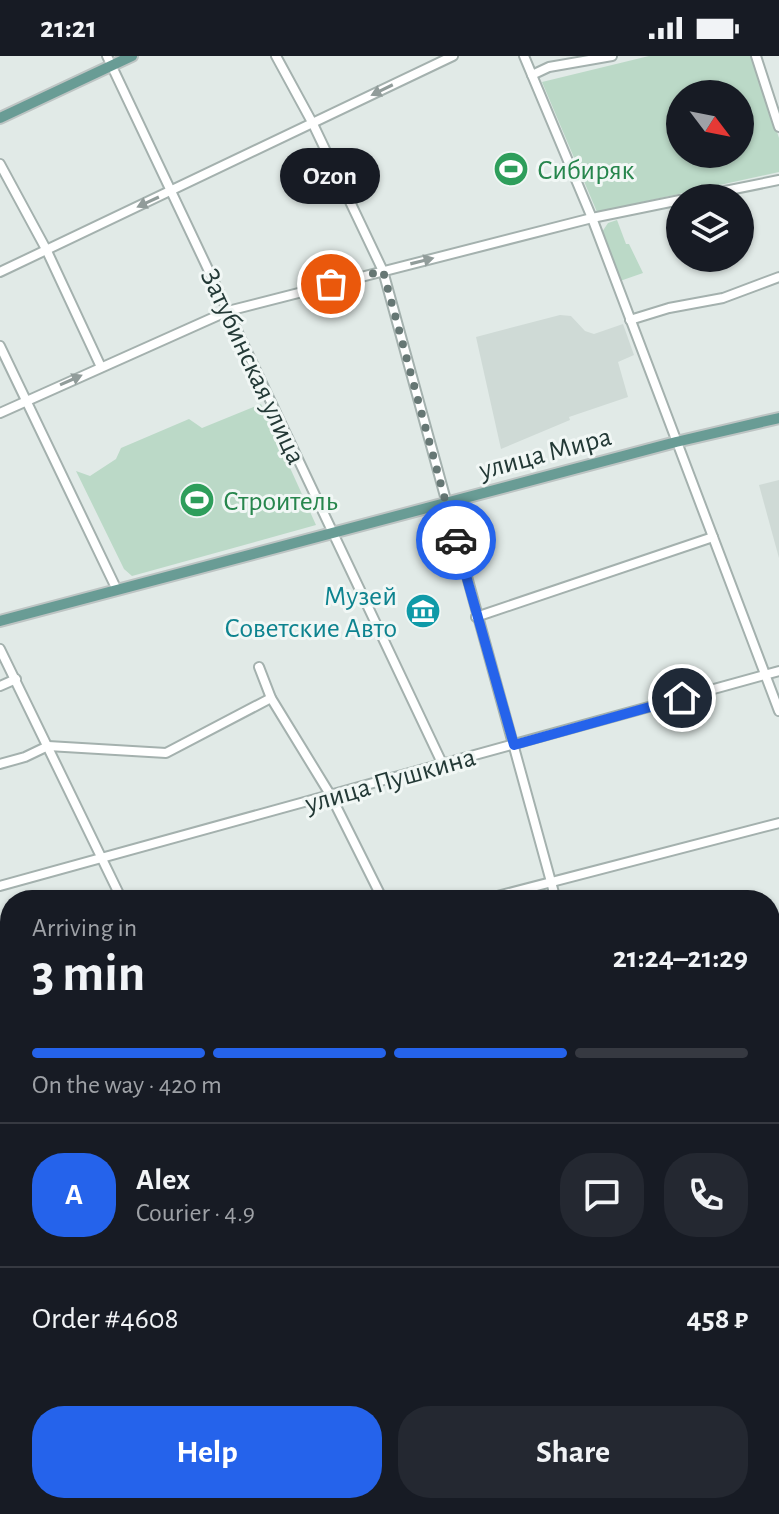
<!DOCTYPE html>
<meta charset="utf-8">
<style>
:root{--surface:#171b24;--page:#242831;--text:#f1f3f6;--muted:#9ea1a6;--line:#363941;--accent:#2563eb}
body{margin:0;font-family:"Alegreya Sans",sans-serif;background:var(--page);color:var(--text);height:100vh;display:flex;flex-direction:column;font-size:30px;white-space:nowrap}
*{box-sizing:border-box;margin:0}
p{font-size:26px;color:var(--muted)}
.icon{flex:none;width:44px;height:44px;fill:none;stroke:currentColor;stroke-width:2;stroke-linecap:round;stroke-linejoin:round}
.map{position:relative;flex:1;overflow:hidden}
.sheet{position:absolute;left:0px;top:834px;width:780px;height:624px;display:flex;flex-direction:column;background:var(--surface);border-radius:32px 32px 0 0;box-shadow:0 2px 6px #0004}
.sheet>*{flex:none}
.needle{width:52px;rotate:122deg}
.buttons{position:absolute;left:666px;top:24px;display:grid;gap:16px}
.buttons a{display:grid;place-items:center;width:88px;height:88px;border-radius:50%;background:var(--surface);box-shadow:0 2px 6px #0004;font-size:40px}
.pin{position:absolute;display:grid;place-items:center;width:68px;height:68px;color:#fff;margin:-34px;border:4px solid #fff;border-radius:50%;box-shadow:0 2px 8px #0007}
.courier{position:absolute;display:grid;place-items:center;width:80px;height:80px;margin:-40px;border:6px solid #2563eb;border-radius:50%;background:#fff;color:#222;box-shadow:0 2px 10px #0007}
.bubble{position:absolute;height:56px;border-radius:28px;background:var(--surface);box-shadow:0 2px 6px #0004;font-size:26px;font-weight:600;line-height:56px;text-align:center}
.head em{font-style:normal;font-weight:600}
.head div{display:flex;flex-direction:column-reverse}
.head{display:flex;align-items:center;justify-content:space-between;height:136px;padding:0 32px}
h1{font-size:52px;font-weight:600;line-height:60px}
.bar{display:grid;grid-template-columns:repeat(4,1fr);gap:12px 8px;align-content:center;height:96px;padding:0 32px}
.bar i{height:10px;border-radius:6px;background:var(--line)}
.bar .selected{background:var(--accent)}
.bar p{grid-column:span 4}
.line{display:flex;align-items:center;gap:20px;padding:0 32px;border-top:2px solid var(--line)}
.line div{flex:1}
.round{display:grid;place-items:center;flex:none;width:84px;height:84px;border-radius:32px;background:var(--page)}
.primary-button{display:flex;gap:16px;margin-top:auto;padding:16px 32px}
.primary-button a{flex:1;height:92px;border-radius:32px;background:var(--accent);color:#fff;font-size:32px;font-weight:600;line-height:92px;text-align:center}
.primary-button a+a{background:var(--page);color:var(--text)}
.status{display:flex;justify-content:space-between;align-items:center;height:56px;padding:0 40px;background:var(--surface);direction:ltr}
.status svg{height:22px;fill:currentColor}
.map>svg:first-child{display:block}
.built{fill:#cfdad6}
.green{fill:#bbd9c7;fill-rule:evenodd}
.lines{fill:none;stroke-linecap:round;stroke-linejoin:round}
.minor-casing{stroke:#a4b1ae;stroke-width:12}
.major-casing{stroke:#bdc4c3;stroke-width:14}
.minor{stroke:#fff;stroke-width:8}
.major{stroke:#699c95;stroke-width:10}
.oneway{fill:#919c9a}
.done{stroke:#667774;stroke-width:8;stroke-dasharray:0 14.4}
.route{stroke:#2563eb;stroke-width:10}
.labels{text-anchor:middle;stroke-width:6;stroke-linejoin:round;paint-order:stroke}
.leisure-label{font-size:28px;fill:#27864d;stroke:#f1f7f5;text-anchor:start}
.street-label{font-size:28px;fill:#233936;stroke:#f1f7f5}
.culture-label{font-size:28px;fill:#0d838f;stroke:#f1f7f5;text-anchor:end}
</style>
<div class="status"><b>21:21</b><svg viewBox="0 0 49 12"><path d="M0 12V9h3v3zM5 12V6h3v6zM10 12V3h3v9zM15 12V0h3v12zM26 1h20v11H26zM47 4h2v5h-2z"/></svg></div>
<div class="map">
<svg width="779" height="1458" viewBox="0 0 779 1458">
<rect width="100%" height="100%" fill="#e1eae7"/>
<g class="built">
<polygon points="560,259 571,260 585,275 594,278 623,268 634,299 618,306 628,341 569,361 570,364 501,393 476,281"/>
<polygon points="779,424 779,502 759,429"/>
</g>
<g class="green">
<path d="M649 0H752L779 82V116L597 156 542 26ZM680 38H740V98H680Z"/>
<polygon points="617,164 626,188 629,188 643,217 620,225 602,176 608,167"/>
<polygon points="261,348 316,469 132,520 124,513 76,415 90,420 116,403 121,392 189,363 202,372"/>
</g>
<g class="lines">
<defs>
<g id="minor">
<polyline points="107,0 442,707"/>
<polyline points="276,0 313,68 383,215 556,844"/>
<polyline points="524,0 592,162 779,655"/>
<polyline points="756,0 779,71"/>
<polyline points="532,19 549,11 612,0"/>
<polyline points="0,108 46,193 101,311"/>
<polyline points="690,142 779,124"/>
<polyline points="0,216 453,0"/>
<polyline points="630,264 669,252 723,242 779,221"/>
<polyline points="0,290 117,534"/>
<polyline points="0,357 228,255 592,162 680,144"/>
<polyline points="476,561 713,481"/>
<polyline points="0,593 122,844"/>
<polyline points="259,611 271,642 331,740 383,844"/>
<polyline points="0,630 16,623"/>
<polyline points="0,708 25,701 48,690 166,697 271,642"/>
<polyline points="0,830 779,615"/>
<polyline points="482,844 779,767"/>
<polyline points="0,915 10,911"/>
<polyline points="0,977 10,974"/>
<polyline points="770,1015 779,1012"/>
<polyline points="0,1056 10,1053"/>
<polyline points="770,1097 779,1095"/>
<polyline points="0,1131 10,1130"/>
<polyline points="770,1175 779,1172"/>
<polyline points="0,1219 10,1215"/>
<polyline points="770,1240 779,1238"/>
<polyline points="0,1309 10,1306"/>
<polyline points="770,1323 779,1321"/>
<polyline points="0,1389 10,1385"/>
<polyline points="308,1448 310,1458"/>
<polyline points="357,1448 359,1458"/>
<polyline points="17,1458 50,1448"/>
<polyline points="321,1458 350,1448"/>
</g>
<g id="major">
<polyline points="0,62 132,0"/>
<polyline points="0,565 676,386 779,362"/>
</g>
</defs>
<use href="#minor" class="minor-casing"/>
<use href="#major" class="major-casing"/>
<use href="#minor" class="minor"/>
<use href="#major" class="major"/>
</g>
<defs><path id="oneway-solid" d="M-6-.8H1V-3.2L6.5 0L1 3.2V.8H-6Z" transform="scale(2)"/></defs>
<g class="oneway">
<use href="#oneway-solid" transform="translate(382 34) rotate(154)"/>
<use href="#oneway-solid" transform="translate(148 146) rotate(155)"/>
<use href="#oneway-solid" transform="translate(422 205) rotate(-14)"/>
<use href="#oneway-solid" transform="translate(71 324) rotate(-24)"/>
</g>
<g class="lines">
<polyline class="done" points="331,228 383,215 456,484"/>
<polyline class="route" points="456,484 514,689 682,642"/>
</g>
<defs>
<symbol id="stadium-disc" viewBox="-11 -11 22 22"><circle r="9.5" fill="#2e9e5b" stroke="#f1f7f5"/><path d="M0-5a6.5 5 0 1 0 0 10a6.5 5 0 1 0 0-10ZM-3.5-1.8h7v3.6h-7Z" fill="#fff"/></symbol>
<symbol id="museum-disc" viewBox="-11 -11 22 22"><circle r="9.5" fill="#0f9aa8" stroke="#f1f7f5"/><path d="M0-6L6-3V-2H-6V-3ZM-5-1h2V3h-2ZM-1-1h2V3h-2ZM3-1h2V3H3ZM-6 4H6V6H-6Z" fill="#fff"/></symbol>
</defs>
<g fill-rule="evenodd">
<use href="#stadium-disc" x="491" y="93" width="40" height="40"/>
<use href="#stadium-disc" x="177" y="424" width="40" height="40"/>
<use href="#museum-disc" x="403" y="535" width="40" height="40"/>
</g>
<g class="labels">
<g class="leisure-label">
<text x="537" y="123">Сибиряк</text>
<text x="223" y="454">Строитель</text>
</g>
<g class="street-label">
<text transform="translate(254 310) rotate(65)" y="10">Затубинская улица</text>
<text transform="translate(545 396) rotate(-15)" y="10">улица Мира</text>
<text transform="translate(390 723) rotate(-16)" y="10">улица Пушкина</text>
</g>
<g class="culture-label">
<text x="397" y="549">Музей<tspan x="397" dy="32">Советские Авто</tspan></text>
</g>
</g>
</svg>
<div class="buttons">
<a><svg class="needle" viewBox="-14 -14 28 28"><path d="M0-13l5 13h-10z" fill="#e53935"/><path d="M0 13l5-13h-10z" fill="#9ea1a6"/></svg></a>
<a><svg class="icon" aria-label="layers" viewBox="0 0 24 24"><path d="M12 4l9 5-9 5-9-5zM3 14l9 5 9-5"/></svg></a>
</div>
<div class="pin" style="left:331px;top:228px;background:#ea580c"><svg class="icon" aria-label="bag" viewBox="0 0 24 24"><path d="M5 8h14l-1 12H6zM9 8a3 3 0 0 1 6 0"/></svg></div>
<div class="pin" style="left:682px;top:642px;background:#1f2937"><svg class="icon" aria-label="home" viewBox="0 0 24 24"><path d="M3 11l9-7 9 7M6 9v11h12V9"/></svg></div>
<div class="courier" style="left:456px;top:484px"><svg class="icon" aria-label="car" viewBox="0 0 24 24"><path d="M5 17H2v-5l4-1 3-4h7l3 4 3 1v5h-3M9 17h6M6 11h13"/><circle cx="7" cy="17" r="2"/><circle cx="17" cy="17" r="2"/></svg></div>
<div class="bubble" style="left:280px;top:92px;width:100px">Ozon</div>
<section class="sheet">
<div class="head"><div><h1>3 min</h1><p>Arriving in</p></div><em>21:24–21:29</em></div>
<div class="bar"><i class="selected"></i><i class="selected"></i><i class="selected"></i><i></i><p>On the way · 420 m</p></div>
<div class="line" style="height:144px"><b class="round" style="background:var(--accent);color:#fff">A</b><div><b>Alex</b><p>Courier · 4.9</p></div><a class="round"><svg class="icon" aria-label="chat" viewBox="0 0 24 24"><path d="M4 5h16v11H9l-5 4z"/></svg></a><a class="round"><svg class="icon" aria-label="phone" viewBox="0 0 24 24"><path d="M5 4h4l2 5-3 2q2 4 5 5l2-3 5 2v4C11 20 4 13 5 4z"/></svg></a></div>
<div class="line" style="height:104px"><div>Order #4608</div><b>458 ₽</b></div>
<div class="primary-button"><a>Help</a><a>Share</a></div>
</section>
</div>
